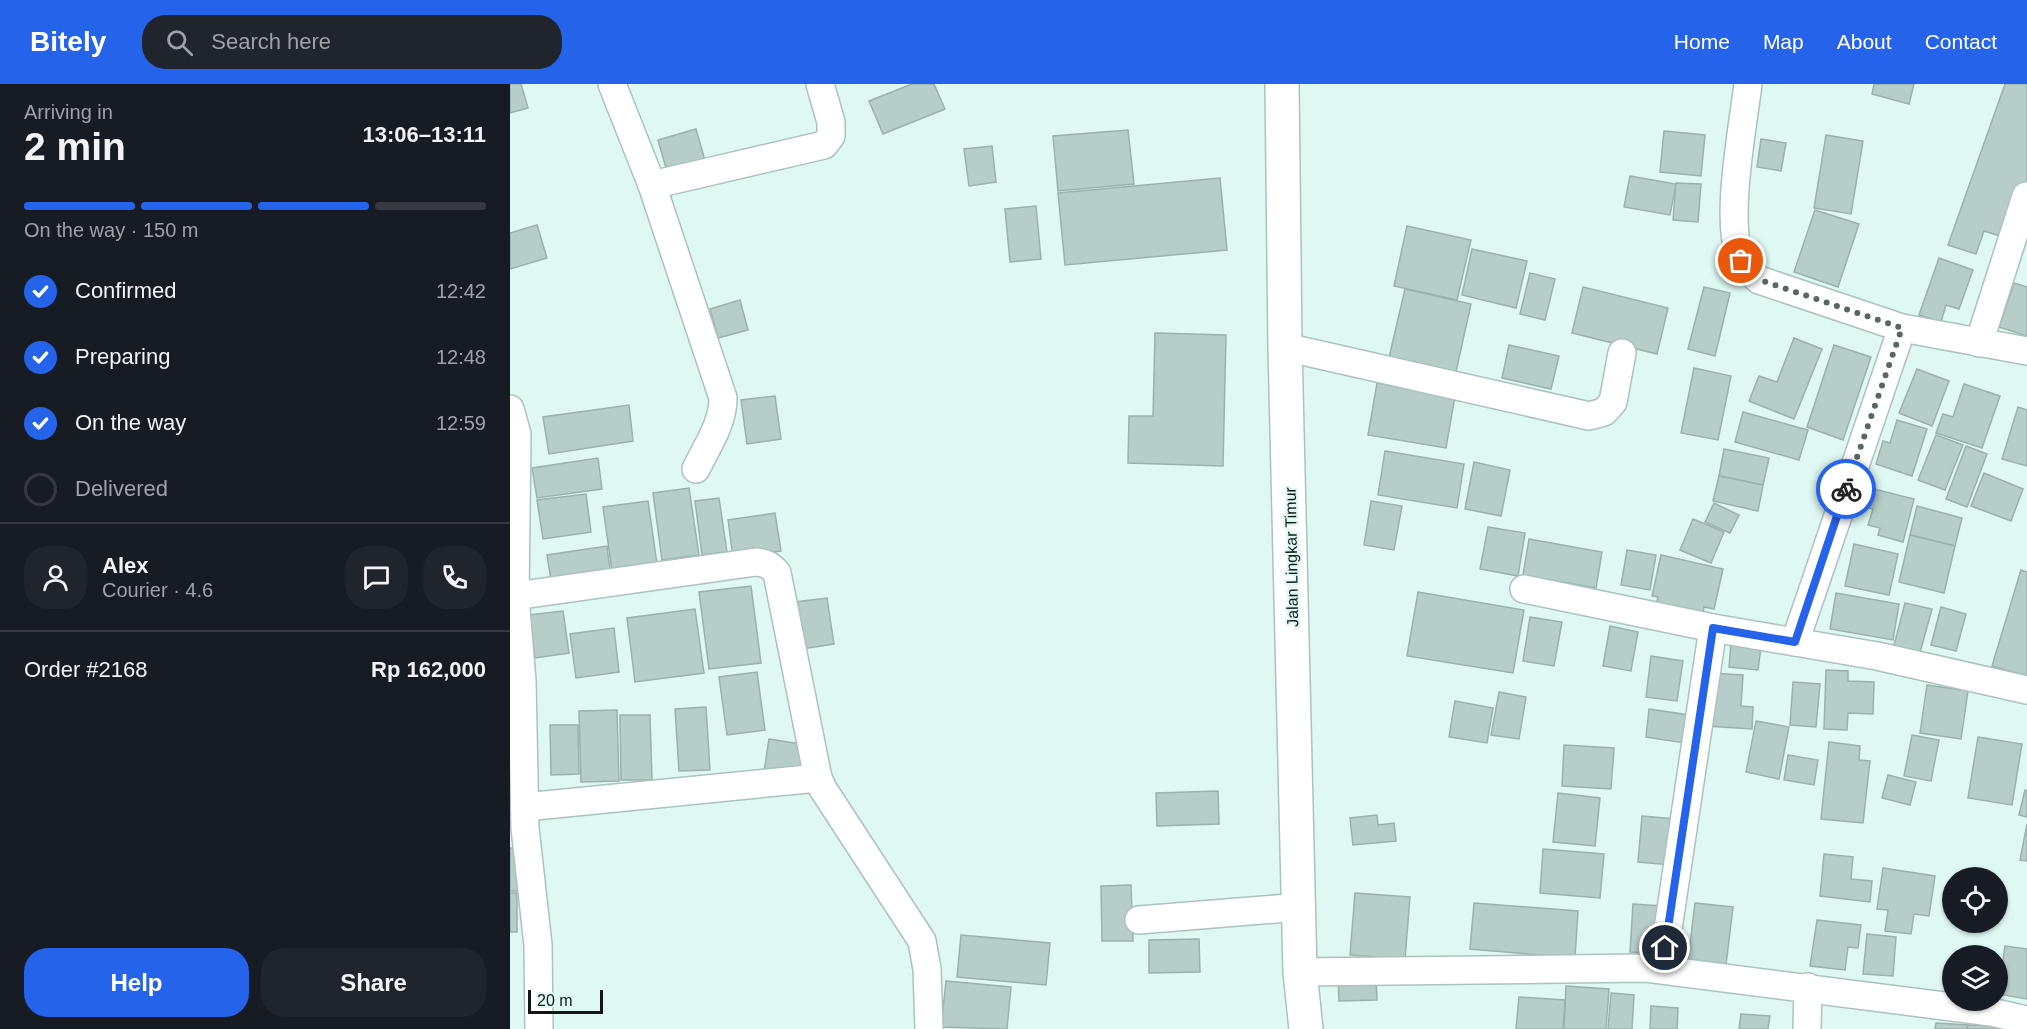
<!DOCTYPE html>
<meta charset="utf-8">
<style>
:root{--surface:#171b24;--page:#20242c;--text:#f1f3f6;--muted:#9ea1a6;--line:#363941;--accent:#2563eb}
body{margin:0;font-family:Helvetica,sans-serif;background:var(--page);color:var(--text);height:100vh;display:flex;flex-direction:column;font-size:22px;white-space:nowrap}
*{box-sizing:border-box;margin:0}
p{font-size:20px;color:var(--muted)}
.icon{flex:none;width:33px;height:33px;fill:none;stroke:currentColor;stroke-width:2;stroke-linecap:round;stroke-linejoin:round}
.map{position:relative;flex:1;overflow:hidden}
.details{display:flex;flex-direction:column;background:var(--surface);width:510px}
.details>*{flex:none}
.controls{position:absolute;left:1432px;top:783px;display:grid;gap:12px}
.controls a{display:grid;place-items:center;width:66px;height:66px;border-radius:50%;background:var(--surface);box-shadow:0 2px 4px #0004;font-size:30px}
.scale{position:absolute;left:18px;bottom:15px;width:75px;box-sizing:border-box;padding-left:6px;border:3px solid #101817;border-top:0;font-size:16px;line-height:21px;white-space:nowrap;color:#101817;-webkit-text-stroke:4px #dff8f3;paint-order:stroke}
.pin{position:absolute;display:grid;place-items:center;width:51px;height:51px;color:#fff;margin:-26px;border:3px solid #fff;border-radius:50%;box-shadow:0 2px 6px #0007}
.courier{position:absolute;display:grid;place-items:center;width:60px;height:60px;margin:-30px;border:4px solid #2563eb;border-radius:50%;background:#fff;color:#222;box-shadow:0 2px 8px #0007}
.overview em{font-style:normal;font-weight:800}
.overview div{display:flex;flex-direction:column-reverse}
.overview{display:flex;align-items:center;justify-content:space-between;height:102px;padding:0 24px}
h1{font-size:39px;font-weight:800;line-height:45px}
.bar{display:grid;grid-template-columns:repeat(4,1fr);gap:9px 6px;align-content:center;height:72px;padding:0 24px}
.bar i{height:8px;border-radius:4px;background:var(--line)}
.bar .active{background:var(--accent)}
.bar p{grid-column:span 4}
.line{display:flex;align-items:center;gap:15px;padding:0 24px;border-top:2px solid var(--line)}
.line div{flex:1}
.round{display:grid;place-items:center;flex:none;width:63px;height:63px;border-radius:24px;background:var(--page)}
ol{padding:0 24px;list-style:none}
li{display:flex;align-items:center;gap:18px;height:66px}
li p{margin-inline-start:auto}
li .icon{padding:6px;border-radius:50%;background:var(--accent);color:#fff;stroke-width:4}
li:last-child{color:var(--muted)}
li i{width:33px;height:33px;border:3px solid var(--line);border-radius:50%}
.action{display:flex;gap:12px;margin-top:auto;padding:12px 24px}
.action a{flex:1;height:69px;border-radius:24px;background:var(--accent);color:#fff;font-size:24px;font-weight:800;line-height:69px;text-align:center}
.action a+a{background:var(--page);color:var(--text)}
header{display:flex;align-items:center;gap:36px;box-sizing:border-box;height:84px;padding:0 30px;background:var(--accent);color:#fff}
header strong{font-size:28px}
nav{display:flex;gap:33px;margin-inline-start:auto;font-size:21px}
.search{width:420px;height:54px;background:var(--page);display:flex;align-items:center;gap:15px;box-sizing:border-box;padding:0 21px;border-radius:24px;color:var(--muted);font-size:22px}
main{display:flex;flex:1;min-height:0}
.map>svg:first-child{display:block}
.building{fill:#b6cdc9;stroke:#9ab1ad;stroke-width:1.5}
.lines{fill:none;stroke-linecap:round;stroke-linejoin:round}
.minor-casing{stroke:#abc3bf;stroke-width:30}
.highway-casing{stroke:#abc3bf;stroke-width:36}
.minor{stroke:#fff;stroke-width:27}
.highway{stroke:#fff;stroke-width:33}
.done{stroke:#586664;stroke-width:6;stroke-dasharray:0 10.8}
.route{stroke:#2563eb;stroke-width:8}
.labels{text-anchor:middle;stroke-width:4.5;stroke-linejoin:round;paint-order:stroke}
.street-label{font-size:16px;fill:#101817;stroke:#dff8f3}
</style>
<header>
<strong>Bitely</strong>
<div class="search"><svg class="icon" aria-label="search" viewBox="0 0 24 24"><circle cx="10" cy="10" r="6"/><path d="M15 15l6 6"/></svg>Search here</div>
<nav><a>Home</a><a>Map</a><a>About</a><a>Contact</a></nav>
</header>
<main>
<section class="details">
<div class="overview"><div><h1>2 min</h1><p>Arriving in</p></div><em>13:06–13:11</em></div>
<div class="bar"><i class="active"></i><i class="active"></i><i class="active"></i><i></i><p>On the way · 150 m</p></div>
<ol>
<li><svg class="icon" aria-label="check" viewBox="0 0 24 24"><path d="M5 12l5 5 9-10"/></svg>Confirmed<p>12:42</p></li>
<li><svg class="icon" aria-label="check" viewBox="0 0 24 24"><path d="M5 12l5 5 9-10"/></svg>Preparing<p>12:48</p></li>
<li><svg class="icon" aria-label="check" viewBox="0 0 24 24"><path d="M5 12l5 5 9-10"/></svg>On the way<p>12:59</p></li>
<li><i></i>Delivered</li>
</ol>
<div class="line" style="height:108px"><a class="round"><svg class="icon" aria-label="person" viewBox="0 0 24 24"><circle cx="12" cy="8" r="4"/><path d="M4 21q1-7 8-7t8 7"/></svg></a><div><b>Alex</b><p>Courier · 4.6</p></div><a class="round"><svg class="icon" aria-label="chat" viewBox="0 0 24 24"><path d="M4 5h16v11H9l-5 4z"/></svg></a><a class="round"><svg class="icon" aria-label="phone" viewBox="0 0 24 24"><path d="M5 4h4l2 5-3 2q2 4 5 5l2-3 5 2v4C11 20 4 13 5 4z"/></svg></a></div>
<div class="line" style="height:78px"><div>Order #2168</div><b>Rp 162,000</b></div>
<div class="action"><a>Help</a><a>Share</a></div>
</section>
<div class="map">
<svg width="1517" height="945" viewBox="0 0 1517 945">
<rect width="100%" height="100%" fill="#dff8f3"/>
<g class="building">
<polygon points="0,0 11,0 18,24 0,29"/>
<polygon points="402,0 424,0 435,25 373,50 359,17"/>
<polygon points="1364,0 1404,0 1399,20 1362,10"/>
<polygon points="1495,0 1517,0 1517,109 1490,152 1474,147 1466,170 1438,161"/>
<polygon points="186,45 196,80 158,91 148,56"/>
<polygon points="618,46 624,100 548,107 543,52"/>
<polygon points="1154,47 1195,51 1191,92 1150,88"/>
<polygon points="1316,51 1353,57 1341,130 1304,124"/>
<polygon points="1251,55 1276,59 1271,87 1247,83"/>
<polygon points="482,62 486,98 459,102 454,65"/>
<polygon points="1120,92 1166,100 1160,131 1114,123"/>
<polygon points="710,94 717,166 555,181 548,109"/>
<polygon points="1166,99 1191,100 1188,138 1163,136"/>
<polygon points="526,122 531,175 500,178 495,125"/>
<polygon points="1305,126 1349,140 1328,203 1284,188"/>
<polygon points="27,141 37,174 0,185 0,149"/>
<polygon points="897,142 961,156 947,216 884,202"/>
<polygon points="962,165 1017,177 1006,224 952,211"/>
<polygon points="1429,174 1463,186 1449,225 1436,221 1431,238 1409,231"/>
<polygon points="1020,189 1045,195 1035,236 1010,230"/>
<polygon points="1504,199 1517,203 1517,252 1489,243"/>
<polygon points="1073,203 1158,224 1147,270 1062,249"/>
<polygon points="1194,203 1220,209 1205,272 1178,265"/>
<polygon points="895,205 961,220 945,292 878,278"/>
<polygon points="230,216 238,246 208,254 200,225"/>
<polygon points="645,249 716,251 713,382 618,379 619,332 643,332"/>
<polygon points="1284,254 1312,265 1284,335 1239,317 1249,292 1267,298"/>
<polygon points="999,261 1049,272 1041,305 992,294"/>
<polygon points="1324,261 1361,273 1333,356 1297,343"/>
<polygon points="1184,284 1221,292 1208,356 1171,349"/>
<polygon points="1407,285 1439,297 1422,342 1389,329"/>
<polygon points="867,299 945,312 936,364 858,351"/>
<polygon points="1454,300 1490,312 1472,364 1426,349 1433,330 1443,333"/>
<polygon points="265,312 271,355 237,360 231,316"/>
<polygon points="119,321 123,357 39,370 33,333"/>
<polygon points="1508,323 1517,326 1517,382 1492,375"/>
<polygon points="1233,328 1298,346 1289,376 1225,358"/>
<polygon points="1387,336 1417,345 1402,392 1366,380 1373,357 1380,359"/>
<polygon points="1426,351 1453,361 1435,406 1408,396"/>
<polygon points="1456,362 1477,370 1457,423 1436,415"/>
<polygon points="1214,365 1259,374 1253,401 1209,392"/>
<polygon points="875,367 954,380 947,424 868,411"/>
<polygon points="88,374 92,405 27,414 22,384"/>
<polygon points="964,378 1000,386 991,432 955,425"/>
<polygon points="1474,389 1513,405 1501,437 1461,422"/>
<polygon points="1209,392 1253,401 1248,427 1203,417"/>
<polygon points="179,404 189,471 152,476 143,409"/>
<polygon points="1360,404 1404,415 1393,458 1368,451 1370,444 1358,441 1363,425 1355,423"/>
<polygon points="76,410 81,448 33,455 27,416"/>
<polygon points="209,414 217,468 192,471 185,417"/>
<polygon points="138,417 148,487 103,494 93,423"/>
<polygon points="861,417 892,422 884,466 854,461"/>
<polygon points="1204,419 1229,431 1220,449 1195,438"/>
<polygon points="1407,422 1452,434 1445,462 1400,451"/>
<polygon points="265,429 271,467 223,473 218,436"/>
<polygon points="1183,435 1214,448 1201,479 1170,466"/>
<polygon points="978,443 1015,449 1008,492 970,485"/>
<polygon points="1400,451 1445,462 1434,509 1389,498"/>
<polygon points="1019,455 1092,468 1086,504 1013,491"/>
<polygon points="1344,460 1388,470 1379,511 1335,502"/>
<polygon points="97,462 101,494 42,502 37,471"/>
<polygon points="1117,466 1146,471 1140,506 1111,501"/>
<polygon points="1151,471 1213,485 1204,525 1194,523 1192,536 1145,525 1148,513 1142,512"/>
<polygon points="1511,486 1517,488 1517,592 1482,582"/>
<polygon points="241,502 251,579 199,585 189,508"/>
<polygon points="908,508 1014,526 1003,589 897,572"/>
<polygon points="1326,509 1389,520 1383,556 1320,545"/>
<polygon points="317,514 324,560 292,565 285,518"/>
<polygon points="1395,519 1422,525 1409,572 1383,565"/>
<polygon points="1431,523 1456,530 1446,567 1421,561"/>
<polygon points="185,525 194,589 125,598 117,534"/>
<polygon points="53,527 59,569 25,574 19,531"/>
<polygon points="1020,533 1052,538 1044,582 1013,577"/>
<polygon points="1100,542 1128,548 1121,587 1093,582"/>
<polygon points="104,544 109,588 66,594 60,550"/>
<polygon points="1221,559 1251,563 1248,586 1219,583"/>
<polygon points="1141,572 1173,577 1167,617 1136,613"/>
<polygon points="1316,586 1338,587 1338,597 1364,598 1363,630 1338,629 1337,646 1314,645"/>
<polygon points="247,588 255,646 217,651 209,593"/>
<polygon points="1199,589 1233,591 1231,622 1243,623 1242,645 1196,642"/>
<polygon points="1283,598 1310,600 1306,643 1280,641"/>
<polygon points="1417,601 1458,607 1451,655 1410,649"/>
<polygon points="989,608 1016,613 1009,655 981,651"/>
<polygon points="945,617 983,624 977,659 939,653"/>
<polygon points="196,623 200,686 169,687 165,625"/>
<polygon points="1139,625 1179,631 1175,659 1136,653"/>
<polygon points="107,626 109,697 71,698 69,627"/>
<polygon points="110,631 140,631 142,696 111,696"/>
<polygon points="1246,637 1279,643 1269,695 1236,688"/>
<polygon points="40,641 68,641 69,690 41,691"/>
<polygon points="1402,651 1429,656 1421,697 1394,692"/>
<polygon points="1468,653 1512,660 1502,721 1458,714"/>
<polygon points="259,655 298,661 292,694 254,688"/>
<polygon points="1319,658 1350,662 1349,676 1360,677 1353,739 1311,735"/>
<polygon points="1054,661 1104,664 1101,705 1052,702"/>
<polygon points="1278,671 1308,676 1304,701 1274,696"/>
<polygon points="1378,691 1406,698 1400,721 1372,714"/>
<polygon points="1515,706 1517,707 1517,733 1509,731"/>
<polygon points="708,707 709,740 647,742 646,709"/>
<polygon points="1048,709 1090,714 1085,762 1043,758"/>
<polygon points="867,731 868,741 884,739 886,757 843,761 840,734"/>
<polygon points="1132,732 1166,735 1162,781 1128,778"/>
<polygon points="1517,740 1517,777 1510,776"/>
<rect x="0" y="764" width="10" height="43"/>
<polygon points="1033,765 1094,770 1090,814 1030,809"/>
<polygon points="1314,770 1343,773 1341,795 1362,797 1360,818 1310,812"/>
<polygon points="1373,784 1425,792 1419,832 1404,830 1401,850 1375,847 1378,826 1367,825"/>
<polygon points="621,801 623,857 592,857 591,802"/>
<polygon points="1436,803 1443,803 1443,827 1434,827"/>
<rect x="0" y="809" width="7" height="39"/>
<polygon points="845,809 900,813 895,875 840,871"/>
<polygon points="964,819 1068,827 1065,874 960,865"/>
<polygon points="1185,819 1223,823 1216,881 1178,877"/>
<polygon points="1123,820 1152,822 1149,870 1120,868"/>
<polygon points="1307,836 1351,841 1348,864 1338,863 1335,886 1300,882"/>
<polygon points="1357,850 1386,853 1383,892 1353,890"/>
<polygon points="451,851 540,859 536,901 447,893"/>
<polygon points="689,855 690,888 639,889 639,856"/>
<polygon points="1495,862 1517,865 1517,915 1488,910"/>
<polygon points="866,893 867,916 829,917 828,894"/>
<polygon points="436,897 501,903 497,945 431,943"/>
<polygon points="1056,902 1099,905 1096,945 1054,945"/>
<polygon points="1101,909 1124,911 1122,945 1098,945"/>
<polygon points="1009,913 1055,916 1053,945 1006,945"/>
<polygon points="1141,922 1168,924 1167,945 1140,945"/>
<polygon points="1231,930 1260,932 1258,945 1229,945"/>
<polygon points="1426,939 1458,941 1457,945 1425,945"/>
<polygon points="1458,941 1501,943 1501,945 1457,945"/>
</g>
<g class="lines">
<defs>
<g id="minor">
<path d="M102 0 142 101 213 314C213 340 197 362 186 385"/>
<path d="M1238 0C1233 42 1214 139 1231 175 1235 183 1243 190 1249 196L1392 244 1517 267"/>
<polyline points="142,101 314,61 321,52 321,38 310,0"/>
<polyline points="1469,259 1516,112"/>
<polyline points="775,263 1079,332 1094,328 1103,318 1112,269"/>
<polyline points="0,325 7,350 5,512 12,597 15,744 28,861 29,945"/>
<polyline points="1014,505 1203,544 1367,572 1517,606"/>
<path d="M5 512 246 478C256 479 260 481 267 489L308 694"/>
<polyline points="1285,558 1392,244"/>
<polyline points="15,723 308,694 313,705 412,857 417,885 419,945"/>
<polyline points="629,836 790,823"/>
<polyline points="1152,885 1203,544"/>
<polyline points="790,888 1136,884 1481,928 1517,936"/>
<polyline points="1297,945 1298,903"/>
</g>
<polyline id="highway" points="772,0 775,263 790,888 796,945"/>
</defs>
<use href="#minor" class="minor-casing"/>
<use href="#highway" class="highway-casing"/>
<use href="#minor" class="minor"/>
<use href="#highway" class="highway"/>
</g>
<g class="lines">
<polyline class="done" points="1231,177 1250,196 1392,244 1336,405"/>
<polyline class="route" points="1155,864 1203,544 1285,558 1336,405"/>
</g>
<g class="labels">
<g class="street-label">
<text transform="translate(781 473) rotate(-91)" y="6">Jalan Lingkar Timur</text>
</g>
</g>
</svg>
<div class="controls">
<a><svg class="icon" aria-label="locate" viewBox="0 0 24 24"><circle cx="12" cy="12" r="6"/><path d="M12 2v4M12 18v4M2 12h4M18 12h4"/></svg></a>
<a><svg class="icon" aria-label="layers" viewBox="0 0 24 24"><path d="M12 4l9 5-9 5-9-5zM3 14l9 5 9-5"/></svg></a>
</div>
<div class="scale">20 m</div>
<div class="pin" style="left:1231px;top:177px;background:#ea580c"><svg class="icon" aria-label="bag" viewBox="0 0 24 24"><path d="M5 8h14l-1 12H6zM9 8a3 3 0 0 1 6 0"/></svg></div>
<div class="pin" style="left:1155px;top:864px;background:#1f2937"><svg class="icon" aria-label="home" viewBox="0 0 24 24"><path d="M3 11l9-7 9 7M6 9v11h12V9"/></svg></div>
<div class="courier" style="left:1336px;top:405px"><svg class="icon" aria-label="bike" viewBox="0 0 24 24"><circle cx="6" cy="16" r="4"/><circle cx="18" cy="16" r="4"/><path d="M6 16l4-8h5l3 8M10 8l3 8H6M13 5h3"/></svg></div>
</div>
</main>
